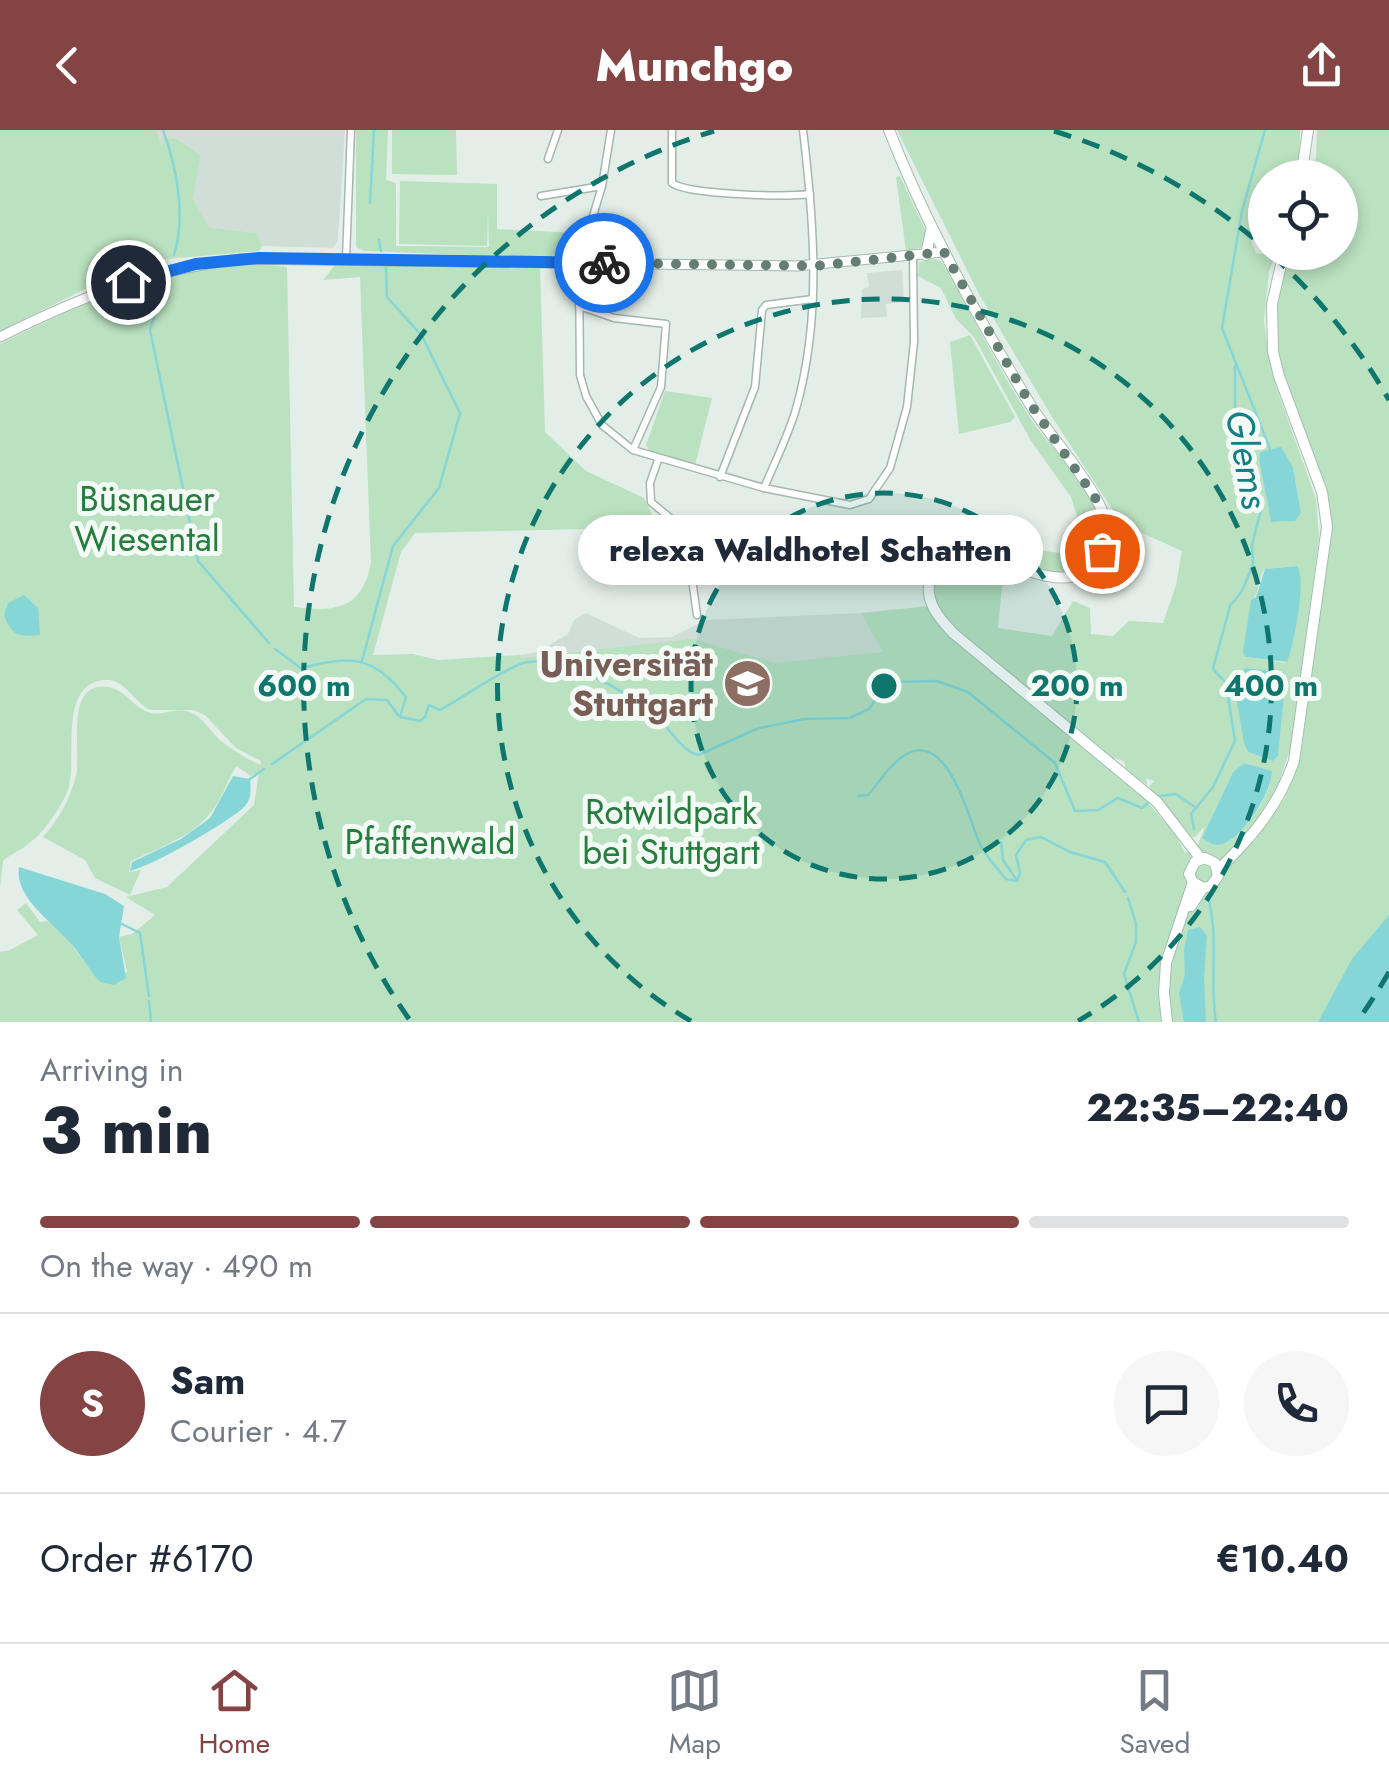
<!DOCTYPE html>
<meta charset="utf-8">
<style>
:root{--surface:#fff;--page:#f6f6f7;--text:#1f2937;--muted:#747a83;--line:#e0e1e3;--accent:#844443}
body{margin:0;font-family:Jost,sans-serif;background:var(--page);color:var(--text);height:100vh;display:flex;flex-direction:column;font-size:38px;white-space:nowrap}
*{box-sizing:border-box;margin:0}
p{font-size:32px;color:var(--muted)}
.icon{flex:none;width:55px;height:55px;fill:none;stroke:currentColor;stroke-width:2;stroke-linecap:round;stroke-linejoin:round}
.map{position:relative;height:892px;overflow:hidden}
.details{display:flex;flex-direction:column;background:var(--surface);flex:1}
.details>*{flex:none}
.fabs{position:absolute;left:1248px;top:30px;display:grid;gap:20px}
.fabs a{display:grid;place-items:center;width:110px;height:110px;border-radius:50%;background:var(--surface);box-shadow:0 5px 15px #0003;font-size:50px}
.pin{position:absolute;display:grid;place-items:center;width:85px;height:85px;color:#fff;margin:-42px;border:5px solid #fff;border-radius:50%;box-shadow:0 2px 10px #0007}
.courier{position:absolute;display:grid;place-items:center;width:100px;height:100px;margin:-50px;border:8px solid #1a73e8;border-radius:50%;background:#fff;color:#222;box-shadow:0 2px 12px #0007}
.bubble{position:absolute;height:70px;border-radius:35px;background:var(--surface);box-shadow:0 5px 15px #0003;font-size:32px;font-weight:800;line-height:70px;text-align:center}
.head em{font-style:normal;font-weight:800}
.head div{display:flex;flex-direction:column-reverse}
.head{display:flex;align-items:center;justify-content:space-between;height:170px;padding:0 40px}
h1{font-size:65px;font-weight:800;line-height:75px}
.bar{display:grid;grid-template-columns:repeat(4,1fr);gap:15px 10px;align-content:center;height:120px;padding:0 40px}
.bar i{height:12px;border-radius:8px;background:var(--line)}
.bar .selected{background:var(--accent)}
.bar p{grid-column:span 4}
.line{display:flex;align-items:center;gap:25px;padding:0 40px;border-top:2px solid var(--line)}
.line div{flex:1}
.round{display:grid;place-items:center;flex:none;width:105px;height:105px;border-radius:52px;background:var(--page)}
header{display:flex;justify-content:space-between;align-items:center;height:130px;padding:0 40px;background:var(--accent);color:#fff;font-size:45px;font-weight:800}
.tabs{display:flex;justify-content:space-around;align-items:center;height:140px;border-top:2px solid var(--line);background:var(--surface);font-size:28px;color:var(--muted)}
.tabs a{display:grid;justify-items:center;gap:5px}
.tabs .selected{color:var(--accent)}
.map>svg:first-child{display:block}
.built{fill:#d1ded7}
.green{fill:#bae1c0;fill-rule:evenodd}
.water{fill:#86d6d8}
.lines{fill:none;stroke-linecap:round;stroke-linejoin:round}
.stream{stroke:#86d6d8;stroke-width:2.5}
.minor-casing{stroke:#a5b7af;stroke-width:9}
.tertiary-casing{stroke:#a5b7af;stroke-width:11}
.secondary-casing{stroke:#a3beb1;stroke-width:12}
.minor{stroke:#fff;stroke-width:6}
.tertiary{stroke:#fff;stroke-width:9}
.secondary{stroke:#fff;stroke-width:10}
.done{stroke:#657e74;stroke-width:10;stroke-dasharray:0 18}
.route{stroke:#1a73e8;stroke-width:12}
.ring{fill:none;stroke:#0f766e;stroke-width:5;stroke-dasharray:18 12}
.labels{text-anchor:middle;stroke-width:10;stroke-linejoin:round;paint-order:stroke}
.park-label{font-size:35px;fill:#277d3d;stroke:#f4faf6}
.education-label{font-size:35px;font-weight:bold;fill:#785e54;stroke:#f4faf6;text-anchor:end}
.water-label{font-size:38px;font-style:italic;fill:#147f84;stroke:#f4faf6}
.centre{fill:#0f766e;stroke:#f4faf6;stroke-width:5}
.ring-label{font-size:30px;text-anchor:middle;font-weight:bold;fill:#0f766e;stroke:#f4faf6;stroke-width:10;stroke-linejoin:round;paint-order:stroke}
</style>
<header><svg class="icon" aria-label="back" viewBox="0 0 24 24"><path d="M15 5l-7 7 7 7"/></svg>Munchgo<svg class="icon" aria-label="share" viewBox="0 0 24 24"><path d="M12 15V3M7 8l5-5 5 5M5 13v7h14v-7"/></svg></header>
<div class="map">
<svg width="1389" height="892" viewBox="0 0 1389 892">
<rect width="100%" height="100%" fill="#e3eee8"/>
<g class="built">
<polygon points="156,0 345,0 338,111 333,118 262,116 257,103 209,97 193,69 201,25 177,9 163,8 162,23"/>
<polygon points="902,140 904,172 886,174 887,187 861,188 862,159 869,157 867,143"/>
<polygon points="586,483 639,508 672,507 706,490 861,483 913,570 528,560 520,525 537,522 568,504 574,490"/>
</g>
<g class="green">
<polygon points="0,0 156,0 162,18 163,8 177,9 201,25 193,69 209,97 257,103 262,116 259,121 167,129 85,159 0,201"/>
<polygon points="356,0 388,0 386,50 396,53 396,116 489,117 488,81 487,116 399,114 400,51 497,54 497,99 577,103 550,128 364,121 356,117"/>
<polygon points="392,0 456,0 457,45 392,44"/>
<path d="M897 0H1300L1299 32 1290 47 1265 48V66H1260L1250 108 1256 123 1275 126 1269 141 1264 191 1268 221 1277 259 1316 369 1319 407 1293 610 1277 658 1247 703 1254 712 1285 668 1302 616 1330 397 1325 358 1278 228 1274 188 1288 123 1340 122V48L1309 47 1316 28 1317 0H1389V892H0V822L10 820 38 805 17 780 26 773 40 792 48 791 67 809 100 852 119 853 127 841 119 807 132 804 155 785 126 767 167 757 254 675 259 642 251 646 236 636C227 652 220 673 208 686 189 708 157 719 131 731L129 742 141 740 130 765 95 748 85 730 43 707C59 689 70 669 76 646 82 623 63 549 109 557 125 560 133 577 148 582 161 587 173 578 186 581 201 584 210 601 221 611 234 621 246 629 261 635V631L236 618 206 586 194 580H150C135 573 125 549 106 550 54 553 81 635 66 665 57 682 44 703 28 714 20 721 10 724 3 731L0 758V214C88 171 186 123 287 137L294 477C335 482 362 480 371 433L360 147 323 150 337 133 540 137 545 302 586 341 644 368 653 386 674 397 415 403 401 422 373 525 413 524 438 530 520 525 521 528 692 509 775 533 883 522 861 483 929 476 951 508 1138 661 1177 707 1185 723 1197 718 1205 696 1195 707 1189 706 1149 657 1154 651 1146 648 1147 655 1126 641 1124 631 1110 627 966 509C947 492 917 460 944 435 949 430 957 426 965 425 984 425 1001 435 1018 442L1012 451 1002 456 998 498 1052 506 1073 471 1090 478 1091 504 1113 506 1129 491 1163 493 1176 455 1182 421 1122 394 1052 287 979 164ZM1281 318 1293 337 1301 383 1294 391 1271 392 1259 330 1260 322ZM1296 436C1307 450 1294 515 1286 533L1245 527 1251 471C1261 463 1257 448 1265 439ZM1245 538 1284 542 1286 546 1278 626 1273 631 1248 622 1244 614 1235 561V553ZM1244 633 1272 641C1274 661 1239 717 1216 715 1211 715 1206 710 1202 708L1233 642Z"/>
<polygon points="900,46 927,104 924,117 906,121 896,47"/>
<path d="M935 129 942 132C972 185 999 241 1033 292 1053 321 1088 351 1098 386 1106 409 1092 441 1064 443 1034 445 1006 425 977 418V411L1066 424 1084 417V409L1071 367 1031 311 974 207 956 189 941 158 918 146 919 132Z"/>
<polygon points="970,205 1015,287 1010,292 959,304 950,212"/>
<polygon points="665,261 712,268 695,335 650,321 646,315"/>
</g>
<g class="water">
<polygon points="1281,317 1293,337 1301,383 1295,391 1271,392 1259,330 1260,322"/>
<path d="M1297 436C1307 450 1294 515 1287 532L1245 527 1243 522 1251 470 1256 467 1265 439Z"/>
<path d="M24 465 38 478 40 505C18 507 12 506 4 485L8 473Z"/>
<polygon points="1245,538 1284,542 1286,546 1278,626 1273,631 1248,622 1244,614 1235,561 1235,553"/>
<path d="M1244 633 1272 641C1273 661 1239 717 1216 715 1211 715 1206 710 1202 708L1233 642Z"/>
<path d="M233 646 250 649C251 660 252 671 242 679 221 696 156 734 130 741L132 732 181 709 210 688Z"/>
<path d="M19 737 105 764 124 776 119 807 126 848 114 855 100 852C89 840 82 826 71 814 54 793 14 768 19 737Z"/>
<polygon points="1389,785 1389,892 1318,892 1352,829"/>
<polygon points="1200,797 1207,806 1204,848 1206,892 1184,892 1179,863 1185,845 1184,819 1188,800"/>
</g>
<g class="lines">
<g class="stream">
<path d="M163 0C177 38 186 86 174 125"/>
<polyline points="1265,0 1242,81 1222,198 1270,319"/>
<polyline points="370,73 374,0"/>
<polyline points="379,110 381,121"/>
<polyline points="163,160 150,200 198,431 269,513"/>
<path d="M275 519 301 538C350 526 372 524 406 567L400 587 420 591 425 587 429 575 440 580C459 570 511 534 528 532 566 527 626 561 654 584 669 596 680 620 698 625L759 598 805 589 850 588 869 579 884 557 894 552 937 551 968 562 1055 633 1075 681 1098 680 1118 668 1142 678 1148 673"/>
<polyline points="362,531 393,416 439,358 460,283 422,206 387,167 386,137"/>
<polyline points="272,634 366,569 387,570 398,585"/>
<polyline points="250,649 264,639"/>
<path d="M858 666 868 665C880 652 889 635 905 625 947 599 969 688 978 710 984 724 996 737 1006 749L1017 751 1020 743 1016 725 1026 710 1041 707 1070 722 1105 732 1125 762"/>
<polyline points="1159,666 1176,664 1196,678"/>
<polyline points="1194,699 1191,684 1213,657 1235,611 1226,553 1213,539 1230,476 1242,461 1253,435 1252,415 1261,380 1249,335 1252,324 1249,312 1235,280 1235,236"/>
<polyline points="1001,712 1003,730 1016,749"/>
<polyline points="1128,768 1136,794 1136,812 1124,844 1139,892"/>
<path d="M1209 771C1219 810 1209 852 1216 892"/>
<polyline points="122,794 140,803 149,866"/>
<polyline points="149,871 151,892"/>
</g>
<defs>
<g id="minor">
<polyline points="611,0 602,56 579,133 580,245 586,266 602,295 633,320 764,358 850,375 869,369 890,338 907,277 914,212 913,126"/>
<path d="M672 0V53C689 65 786 67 810 64"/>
<polyline points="548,29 558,0"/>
<polyline points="541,66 602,56"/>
<polyline points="346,129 351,0"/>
<polyline points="579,176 614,188 666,194 661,257 633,320"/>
<polyline points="658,330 650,353 651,372 681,397 686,406 697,485"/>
<polyline points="720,347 755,257 762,180 766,175 813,169"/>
<path d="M764 358C775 332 788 306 796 279 822 187 814 93 803 0"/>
</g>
<path id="tertiary" d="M0 207C82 166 149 140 241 129L797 136 943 122"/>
<g id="secondary">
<path d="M889 0C926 95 976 184 1028 271 1049 306 1079 336 1098 372 1106 387 1109 407 1101 423 1061 499 953 367 930 449 924 471 939 488 953 503L1157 672 1201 729"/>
<polyline points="1301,48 1308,0"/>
<polyline points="926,125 931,101"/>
<path d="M1218 740C1252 707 1278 677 1294 631L1327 397 1322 362 1279 246 1273 222 1272 174 1284 122"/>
<polyline points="1191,776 1203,758 1211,756 1218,746 1215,733 1205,728 1195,732 1189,744 1193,752 1203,758"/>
<polyline points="1167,892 1164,863 1166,833 1193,752"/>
</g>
</defs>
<use href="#minor" class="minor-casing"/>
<use href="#tertiary" class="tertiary-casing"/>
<use href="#secondary" class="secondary-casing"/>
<use href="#minor" class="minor"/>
<use href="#tertiary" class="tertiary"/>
<use href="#secondary" class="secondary"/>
</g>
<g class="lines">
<polyline class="done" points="604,133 816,136 944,122 1029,272 1098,372 1106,399 1102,421"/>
<polyline class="route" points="128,152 196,134 259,128 604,133"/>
</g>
<circle cx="884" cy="556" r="193" fill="#0f766e" fill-opacity=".12"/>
<g class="ring">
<circle cx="884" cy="556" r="193"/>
<path d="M691 891A387 387 0 1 1 1078 891"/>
<path d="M1389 842A580 580 0 0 1 1359 889M409 889A580 580 0 0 1 714 1M1054 1A580 580 0 0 1 1265 118M1272 125A580 580 0 0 1 1389 270"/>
</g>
<defs>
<symbol id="university-disc" viewBox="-11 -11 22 22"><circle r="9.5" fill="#8d6e63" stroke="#f4faf6"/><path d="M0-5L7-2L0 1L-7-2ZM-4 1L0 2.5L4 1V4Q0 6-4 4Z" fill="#fff"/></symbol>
</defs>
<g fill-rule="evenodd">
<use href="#university-disc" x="720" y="526" width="55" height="55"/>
</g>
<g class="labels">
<g class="park-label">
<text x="147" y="381">Büsnauer<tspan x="147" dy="40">Wiesental</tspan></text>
<text x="671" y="694">Rotwildpark<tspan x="671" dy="40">bei Stuttgart</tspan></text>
<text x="430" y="724">Pfaffenwald</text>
</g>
<g class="education-label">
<text x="713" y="546">Universität<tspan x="713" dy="40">Stuttgart</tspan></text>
</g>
<g class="water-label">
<text transform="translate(1247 329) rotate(80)" y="13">Glems</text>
</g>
</g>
<circle cx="884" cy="556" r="15" class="centre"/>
<g class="ring-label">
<text x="1077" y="566">200 m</text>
<text x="1271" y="566">400 m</text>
<text x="304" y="566">600 m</text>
</g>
</svg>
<div class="fabs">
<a><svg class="icon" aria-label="locate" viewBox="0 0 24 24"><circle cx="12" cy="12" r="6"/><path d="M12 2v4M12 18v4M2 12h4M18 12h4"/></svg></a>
</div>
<div class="pin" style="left:1102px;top:421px;background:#ea580c"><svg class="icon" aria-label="bag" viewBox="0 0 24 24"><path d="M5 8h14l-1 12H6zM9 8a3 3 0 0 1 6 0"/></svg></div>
<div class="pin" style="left:128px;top:152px;background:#1f2937"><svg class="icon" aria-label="home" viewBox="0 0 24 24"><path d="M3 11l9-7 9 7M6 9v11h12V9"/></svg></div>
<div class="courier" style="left:604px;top:133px"><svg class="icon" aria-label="bike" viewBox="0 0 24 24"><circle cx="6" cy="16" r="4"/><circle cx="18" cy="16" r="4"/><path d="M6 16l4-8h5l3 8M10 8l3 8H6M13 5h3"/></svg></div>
<div class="bubble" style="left:578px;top:385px;width:465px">relexa Waldhotel Schatten</div>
</div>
<section class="details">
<div class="head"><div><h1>3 min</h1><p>Arriving in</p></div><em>22:35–22:40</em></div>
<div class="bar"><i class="selected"></i><i class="selected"></i><i class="selected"></i><i></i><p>On the way · 490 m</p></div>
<div class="line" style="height:180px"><b class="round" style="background:var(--accent);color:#fff">S</b><div><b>Sam</b><p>Courier · 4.7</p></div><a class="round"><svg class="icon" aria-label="chat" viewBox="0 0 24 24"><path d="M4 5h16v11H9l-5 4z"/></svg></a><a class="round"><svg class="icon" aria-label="phone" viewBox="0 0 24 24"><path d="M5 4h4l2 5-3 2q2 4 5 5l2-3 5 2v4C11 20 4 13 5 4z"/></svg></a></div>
<div class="line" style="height:130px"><div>Order #6170</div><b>€10.40</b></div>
</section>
<nav class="tabs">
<a class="selected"><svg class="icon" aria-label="home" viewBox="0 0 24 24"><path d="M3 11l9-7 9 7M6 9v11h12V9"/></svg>Home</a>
<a><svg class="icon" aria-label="map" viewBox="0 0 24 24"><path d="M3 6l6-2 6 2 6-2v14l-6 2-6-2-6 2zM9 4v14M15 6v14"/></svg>Map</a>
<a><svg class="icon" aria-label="saved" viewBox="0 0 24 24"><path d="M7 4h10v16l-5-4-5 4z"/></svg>Saved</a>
</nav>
